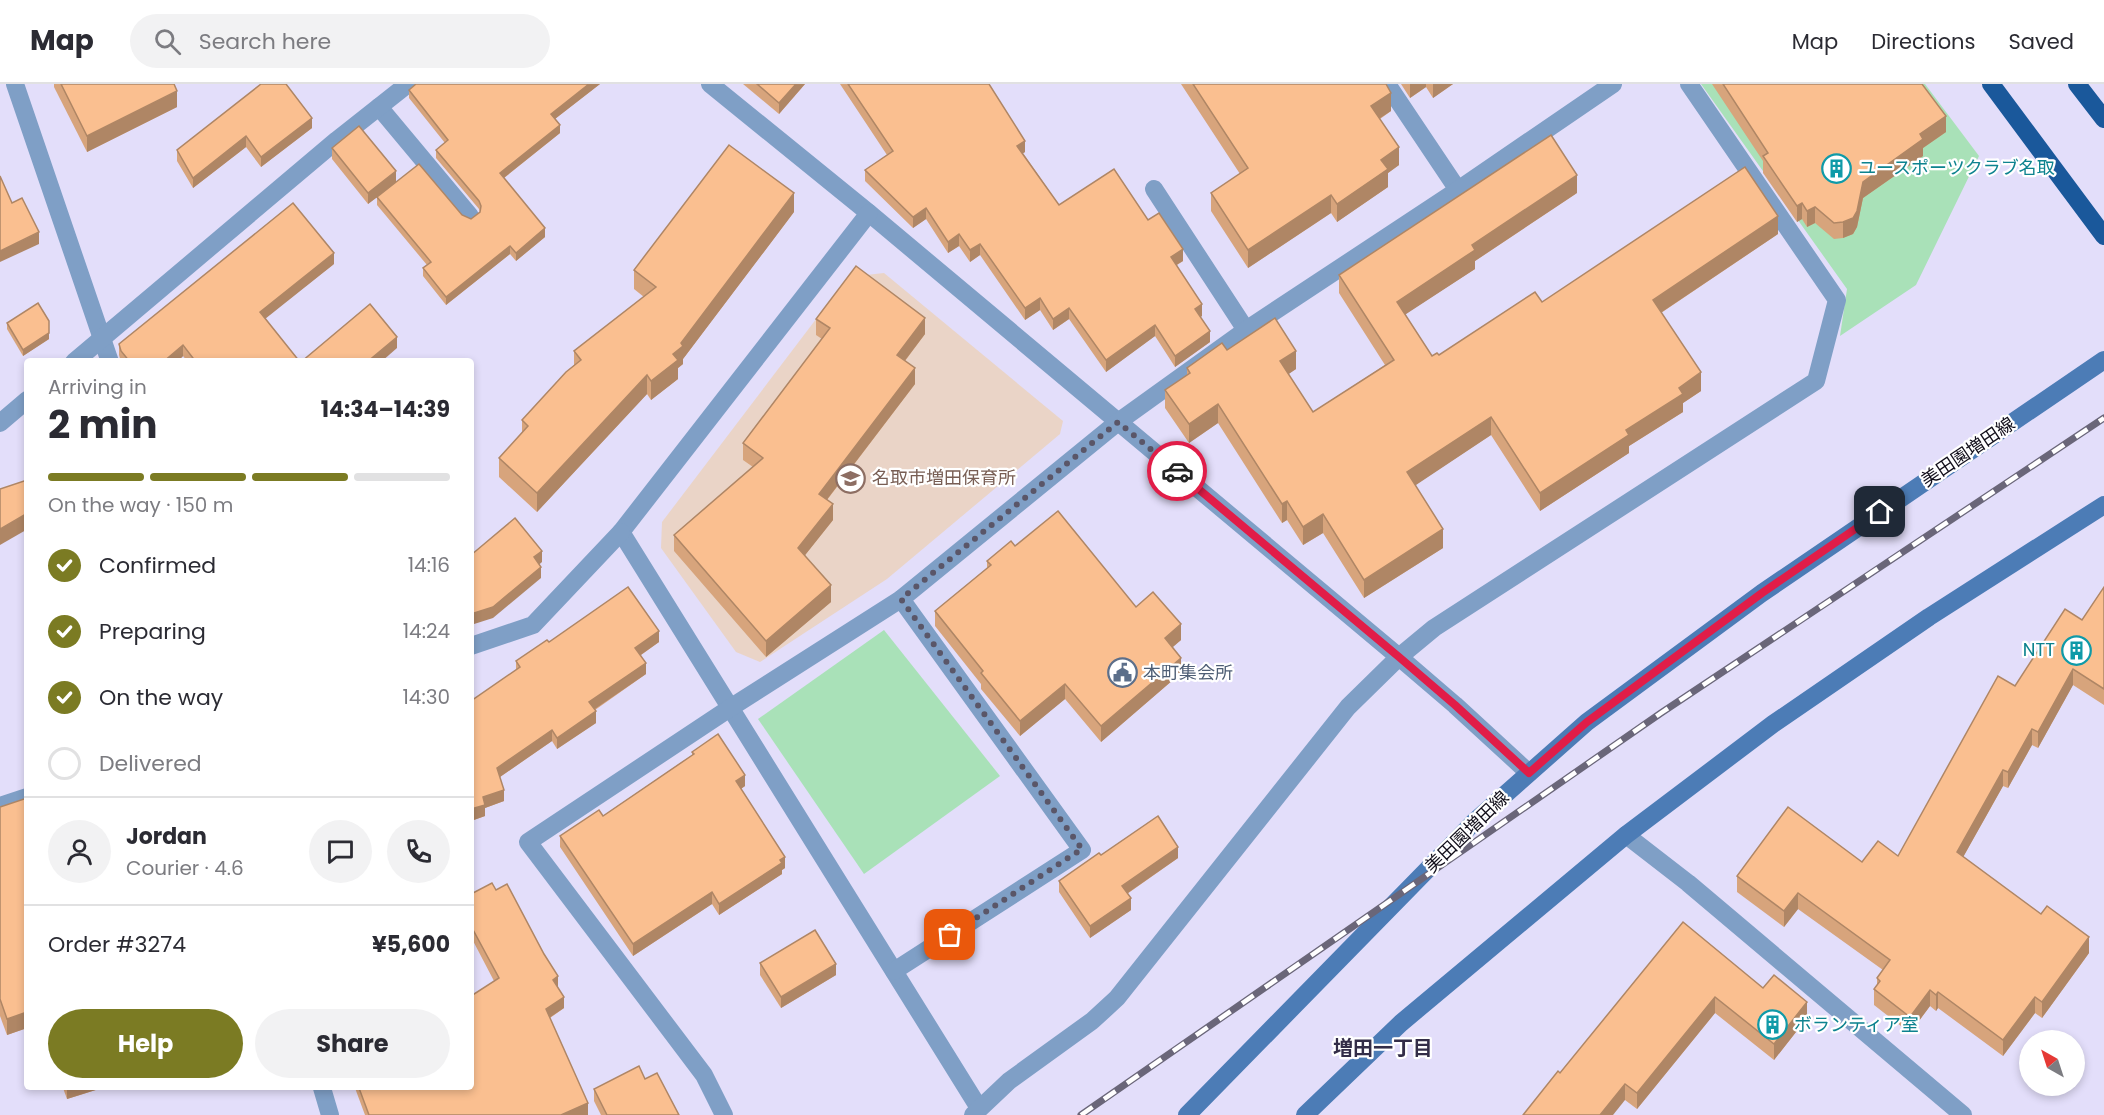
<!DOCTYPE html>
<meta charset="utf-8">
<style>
:root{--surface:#fff;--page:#f2f2f3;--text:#2b2b33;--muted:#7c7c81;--line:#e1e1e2;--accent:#7b7b23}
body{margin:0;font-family:Poppins,"Noto Sans JP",sans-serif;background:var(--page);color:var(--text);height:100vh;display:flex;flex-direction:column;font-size:22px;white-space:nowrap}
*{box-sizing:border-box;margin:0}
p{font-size:20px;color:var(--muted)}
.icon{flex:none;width:33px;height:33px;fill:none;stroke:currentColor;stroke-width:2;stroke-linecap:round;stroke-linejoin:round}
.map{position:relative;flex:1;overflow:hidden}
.details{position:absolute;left:24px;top:274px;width:450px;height:732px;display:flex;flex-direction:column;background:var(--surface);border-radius:6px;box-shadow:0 3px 9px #0003}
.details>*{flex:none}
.needle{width:39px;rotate:321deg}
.tools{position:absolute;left:2019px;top:946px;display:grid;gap:12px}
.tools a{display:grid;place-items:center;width:66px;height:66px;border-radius:50%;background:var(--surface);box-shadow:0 3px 9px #0003;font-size:30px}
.pin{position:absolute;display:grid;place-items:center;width:51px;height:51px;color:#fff;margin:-26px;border-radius:12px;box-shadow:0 3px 9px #0006}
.courier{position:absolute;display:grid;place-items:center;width:60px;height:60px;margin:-30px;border:4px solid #e11d48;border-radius:50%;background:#fff;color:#222;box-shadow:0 2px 8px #0007}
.head em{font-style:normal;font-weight:700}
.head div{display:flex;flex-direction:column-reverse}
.head{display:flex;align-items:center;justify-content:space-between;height:102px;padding:0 24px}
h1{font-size:39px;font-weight:700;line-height:45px}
.bar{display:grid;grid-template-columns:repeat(4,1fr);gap:9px 6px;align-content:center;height:72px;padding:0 24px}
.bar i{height:8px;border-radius:4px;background:var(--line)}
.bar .selected{background:var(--accent)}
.bar p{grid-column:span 4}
.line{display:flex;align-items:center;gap:15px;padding:0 24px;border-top:2px solid var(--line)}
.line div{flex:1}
.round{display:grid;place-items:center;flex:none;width:63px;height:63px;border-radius:32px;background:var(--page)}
ol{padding:0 24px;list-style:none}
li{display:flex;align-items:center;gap:18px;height:66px}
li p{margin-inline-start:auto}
li .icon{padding:6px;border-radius:50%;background:var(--accent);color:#fff;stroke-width:4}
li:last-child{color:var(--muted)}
li i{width:33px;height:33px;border:3px solid var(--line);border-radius:50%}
.action{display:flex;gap:12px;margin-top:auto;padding:12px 24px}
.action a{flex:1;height:69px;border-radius:36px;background:var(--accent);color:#fff;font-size:24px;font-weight:700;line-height:69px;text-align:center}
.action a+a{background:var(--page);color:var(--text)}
header{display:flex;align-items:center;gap:36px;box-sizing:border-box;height:84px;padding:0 30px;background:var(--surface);border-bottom:2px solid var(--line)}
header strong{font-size:28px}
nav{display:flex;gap:33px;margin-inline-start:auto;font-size:21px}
.search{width:420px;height:54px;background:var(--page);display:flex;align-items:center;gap:15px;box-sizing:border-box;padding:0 21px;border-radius:33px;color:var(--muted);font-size:22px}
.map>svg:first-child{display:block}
.education{fill:#ead4c7}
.green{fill:#a9e1b8}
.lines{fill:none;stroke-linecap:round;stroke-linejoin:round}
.minor{stroke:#7f9fc6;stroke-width:18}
.secondary{stroke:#4c7cb6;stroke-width:18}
.trunk{stroke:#1a589b;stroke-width:18}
.rail-casing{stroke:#6a6679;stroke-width:7}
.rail{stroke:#fff;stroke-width:4.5;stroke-dasharray:14;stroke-linecap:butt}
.wall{fill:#d7a47c}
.shaded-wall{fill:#af8665}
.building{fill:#fabf90;stroke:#af8665;stroke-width:1.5}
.done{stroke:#5a5668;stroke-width:6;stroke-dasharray:0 10.8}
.route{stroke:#e11d48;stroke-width:8}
.labels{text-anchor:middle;stroke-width:4.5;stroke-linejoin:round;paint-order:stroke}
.culture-label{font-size:18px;fill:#0d838f;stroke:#fff;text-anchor:start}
.street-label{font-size:18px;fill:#100d19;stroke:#fff}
.education-label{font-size:18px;fill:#785e54;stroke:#fff;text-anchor:start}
.service-label{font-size:18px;fill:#4e5e75;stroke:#fff;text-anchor:start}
.neighbourhood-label{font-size:20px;font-weight:bold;fill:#332d48;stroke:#fff}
</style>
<header>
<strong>Map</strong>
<div class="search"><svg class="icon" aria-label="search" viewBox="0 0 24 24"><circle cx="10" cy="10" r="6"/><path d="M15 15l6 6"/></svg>Search here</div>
<nav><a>Map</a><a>Directions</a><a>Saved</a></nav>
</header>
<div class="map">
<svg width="2104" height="1031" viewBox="0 0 2104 1031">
<rect width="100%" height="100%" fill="#e3defa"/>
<polygon class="education" points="884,189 1063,337 1060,350 887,495 760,578 736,568 661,464 662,438 848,193"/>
<g class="green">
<polygon points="1701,0 1925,0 1979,72 1916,201 1840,252 1847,205"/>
<polygon points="884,546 1000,692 864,790 758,635"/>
</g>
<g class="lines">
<g class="minor">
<polyline points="15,0 110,278"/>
<polyline points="710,0 869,129 1399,573 1455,621 1529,689"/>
<polyline points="1387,0 1458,106"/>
<polyline points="379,23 470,132"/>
<polyline points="1154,105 1246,246"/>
<polyline points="869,129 621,448 979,1024"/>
<polyline points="74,278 337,56 408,0"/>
<polyline points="0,339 27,316"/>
<polyline points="471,562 533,541 621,448"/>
<polyline points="0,722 27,713"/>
<polyline points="1626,751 1688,799 1963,1031"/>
<polyline points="894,887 1082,766 901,515"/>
<polyline points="322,1004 330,1031"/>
<polyline points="724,1031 704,991 528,758 730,624 901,515 1118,338 1246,246 1458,106 1613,0"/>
<polyline points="973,1031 1009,997 1092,937 1117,914 1348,623 1399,573 1434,544 1816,297 1837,216 1689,0"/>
</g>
<g class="secondary">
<polyline points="1187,1031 1474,738 1587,638 1762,509 2104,276"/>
<polyline points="1305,1031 1401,939 1626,751 1773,640 1929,533 2104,421"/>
</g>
<g class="trunk">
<polyline points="1991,0 2104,152"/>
<polyline points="2077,0 2104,35"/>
</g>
<defs>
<polyline id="rail" points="1081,1031 1661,629 2104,334"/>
</defs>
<use href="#rail" class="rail-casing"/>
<use href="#rail" class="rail"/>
</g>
<g class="wall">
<polygon points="54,0 174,0 177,23 87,68 54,3"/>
<polygon points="261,0 312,44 261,83 246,63 193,104 177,77 177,66"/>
<polygon points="416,0 600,0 555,35 560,49 504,94 545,153 516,177 510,170 446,221 423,192 423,184 427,181 377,121 377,113 381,110 368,120 332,75 332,64 396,98 462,131 471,135 480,128 479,125 436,74 436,66 445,59 409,14 409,6"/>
<polygon points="743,0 805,0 779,30"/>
<polygon points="840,0 989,0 1025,68 1023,69 1059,121 1148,136 1183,177 1177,181 1202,232 1200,233 1210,258 1175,283 1155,252 1106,288 1069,235 1053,246 1040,226 1025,236 980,171 970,178 959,162 948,169 926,135 913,144 865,97 865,86 887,71"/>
<polygon points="1181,0 1386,0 1391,27 1380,35 1399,81 1388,89 1388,103 1337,138 1331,129 1248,184 1211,127 1211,109 1240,90"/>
<polygon points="1401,0 1453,0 1433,14 1426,3 1410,14"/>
<polygon points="1712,0 1922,0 1946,48 1923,64 1923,72 1863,114 1857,143 1853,150 1843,154 1834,155 1815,139 1807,143 1802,135 1797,138 1763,89 1763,77"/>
<polygon points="1577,109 1475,177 1475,185 1405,230 1432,272 1439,271 1542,218 1778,150 1661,229 1701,307 1683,319 1683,328 1629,362 1629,369 1540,427 1491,351 1415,401 1443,464 1364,514 1323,449 1303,461 1287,436 1282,439 1218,339 1189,359 1165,324 1165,306 1187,291 1187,284 1227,266 1296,285 1288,290 1313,328 1385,281 1339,209 1339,191"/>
<polygon points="794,128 683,275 683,280 678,284 678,295 651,316 647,310 537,428 499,393 499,374 522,349 522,336 574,281 574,267 644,213 634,205 634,186"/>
<polygon points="334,180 265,234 300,278 188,278 183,272 177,278 121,278 119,271 119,260"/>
<polygon points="816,235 925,250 905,277 915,300 827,416 833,436 805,471 831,518 766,573 674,467 674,451 753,383 743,376 743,359 822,255 816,251"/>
<polygon points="7,239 49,255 23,272 7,245"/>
<polygon points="1015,462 1136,523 1181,556 1172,563 1181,589 1101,658 1065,615 1020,652 981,605 981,600 935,542 935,527 987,484 987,477"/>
<polygon points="2104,503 2104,621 2073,601 2038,664 2032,661 2008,704 2003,702 1963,773 2089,869 2042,934 2035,929 2003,972 1938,924 1936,927 1930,922 1910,949 1874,921 1874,905 1877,901 1877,894 1883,886 1798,825 1784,843 1737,808 1737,792 1862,778 1898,772 2015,602 2082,536"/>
<polygon points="549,558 659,558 641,571 646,590 595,626 596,639 557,665 552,657 500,693 504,717 485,724 485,732 471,737 471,617 516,586 516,577"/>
<polygon points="692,668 745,702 741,705 785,784 782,786 782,790 719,831 712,820 633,872 560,763 560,752 603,732 692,671"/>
<polygon points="27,714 27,944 7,951 0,932 0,723"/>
<polygon points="1101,771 1178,774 1127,810 1131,826 1090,854 1059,808 1059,797"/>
<polygon points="471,810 558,904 564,924 550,934 588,1031 365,1031 355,1004 471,1004 494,897 471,853"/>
<polygon points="1683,838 1763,904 1807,934 1774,976 1715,929 1637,1025 1625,1016 1560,989"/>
<polygon points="760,879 836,891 781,924 760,891"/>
<polygon points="645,995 679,1031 601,1031 594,1017 594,1005"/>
<polygon points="63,1004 102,1004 67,1015"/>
</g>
<g class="shaded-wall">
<polygon points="589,0 600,0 551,38 551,30"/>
<polygon points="796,0 805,0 779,30 779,19"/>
<polygon points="1410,0 1426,0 1426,3 1410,14"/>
<polygon points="1433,0 1453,0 1433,14"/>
<polygon points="177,7 177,23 87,68 87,52"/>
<polygon points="1391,9 1391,27 1371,40 1371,22"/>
<polygon points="1946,32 1946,48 1923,64 1923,72 1863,114 1857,143 1853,150 1843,154 1843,138 1863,98 1920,50"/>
<polygon points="312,34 312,44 261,83 261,73"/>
<polygon points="560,41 560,49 500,97 500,89"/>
<polygon points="246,52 246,63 193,104 193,94"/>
<polygon points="1025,57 1025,68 1017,73 1017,62"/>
<polygon points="1399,63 1399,81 1388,89 1388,103 1337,138 1337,120 1381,76"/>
<polygon points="396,87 396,99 368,120 368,109"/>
<polygon points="1577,91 1577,109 1475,177 1475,185 1397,236 1397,218 1472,161"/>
<polygon points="794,109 794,128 683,275 683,280 678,284 678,295 651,316 651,297 673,270"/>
<polygon points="1331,111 1331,129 1248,184 1248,166"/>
<polygon points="1802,119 1802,135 1797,138 1797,122"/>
<polygon points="1815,123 1815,139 1807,143 1807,127"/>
<polygon points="926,124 926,135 913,144 913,133"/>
<polygon points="1778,132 1778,150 1653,234 1653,216"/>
<polygon points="545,144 545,153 516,177 516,169"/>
<polygon points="39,148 39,160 0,178 0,167"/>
<polygon points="959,150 959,162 948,169 948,158"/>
<polygon points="980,160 980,171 970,178 970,166"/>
<polygon points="510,162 510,170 446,221 446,213"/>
<polygon points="1183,165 1183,177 1171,184 1171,173"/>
<polygon points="334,169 334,180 260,239 260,228"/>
<polygon points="1040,214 1040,226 1025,236 1025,224"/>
<polygon points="1202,220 1202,232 1195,237 1195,225"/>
<polygon points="1069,224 1069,235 1053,246 1053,235"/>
<polygon points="925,234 925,250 897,287 897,271"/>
<polygon points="1155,241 1155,252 1106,288 1106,276"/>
<polygon points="1210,247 1210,258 1175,283 1175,272"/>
<polygon points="49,249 49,255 23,272 23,266"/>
<polygon points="397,253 397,264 381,278 367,278"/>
<polygon points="183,261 183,272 177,278 163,278"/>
<polygon points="1296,267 1296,285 1280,296 1280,277"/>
<polygon points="915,284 915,300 819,426 819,410"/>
<polygon points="1701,288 1701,307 1683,319 1683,328 1629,362 1629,369 1540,427 1540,409 1626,346 1679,304"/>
<polygon points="647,291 647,310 537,428 537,409"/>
<polygon points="1218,320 1218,339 1189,359 1189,340"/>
<polygon points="1491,333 1491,351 1407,407 1407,388"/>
<polygon points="1287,417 1287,436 1282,439 1282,420"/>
<polygon points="833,420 833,436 798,480 798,464"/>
<polygon points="26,430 26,446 0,461 0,445"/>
<polygon points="1323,430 1323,449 1303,461 1303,443"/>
<polygon points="1443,445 1443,464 1364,514 1364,496"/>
<polygon points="542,467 542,478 534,485 534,473"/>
<polygon points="541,483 541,494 493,534 471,541 471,530"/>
<polygon points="831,501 831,518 766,573 766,557"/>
<polygon points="1181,540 1181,556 1165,570 1165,554"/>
<polygon points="659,547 659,558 635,575 635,564"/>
<polygon points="1181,574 1181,589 1101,658 1101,642"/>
<polygon points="646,579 646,590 589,629 589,618"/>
<polygon points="2073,585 2073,601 2038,664 2038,648"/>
<polygon points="1065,600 1065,615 1020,652 1020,637"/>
<polygon points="596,627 596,639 557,665 557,654"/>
<polygon points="2032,645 2032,661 2008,704 2008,688"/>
<polygon points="552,646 552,657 497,695 497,684"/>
<polygon points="2003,686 2003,702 1957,784 1957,768"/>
<polygon points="745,691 745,702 736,708 736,697"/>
<polygon points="504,706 504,717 485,724 485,732 471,737 471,725 483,713"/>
<polygon points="1178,763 1178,774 1122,813 1122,802"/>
<polygon points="785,773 785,784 782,786 782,790 719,831 719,820"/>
<polygon points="712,808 712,820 633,872 633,860"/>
<polygon points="1798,809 1798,825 1784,843 1784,827"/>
<polygon points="1131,814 1131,826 1090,854 1090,842"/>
<polygon points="2089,853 2089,869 2042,934 2042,918"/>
<polygon points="836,880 836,891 781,924 781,913"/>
<polygon points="558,892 558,904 553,896"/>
<polygon points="1930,906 1930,922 1910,949 1910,933"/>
<polygon points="1938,908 1938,924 1936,927 1936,911"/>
<polygon points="564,913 564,924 546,936 546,925"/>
<polygon points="1715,913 1715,929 1637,1025 1637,1009"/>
<polygon points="2035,913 2035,929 2003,972 2003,956"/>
<polygon points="1807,918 1807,934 1774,976 1774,960"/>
<polygon points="27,928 27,944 7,951 7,935"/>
<polygon points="1625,1000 1625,1016 1613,1031 1600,1031"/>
<polygon points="67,1004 102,1004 67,1015"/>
<polygon points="588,1019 588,1031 561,1031"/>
</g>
<g class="building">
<polygon points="61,0 174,0 177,7 87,52"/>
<polygon points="261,0 286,0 312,34 261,73 246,52 193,94 177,66"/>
<polygon points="416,0 589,0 551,30 560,41 500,89 545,144 516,169 510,162 446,213 423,184 431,178 377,113 419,80 462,131 471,135 480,128 481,122 479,117 436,66 448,56 409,6"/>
<polygon points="757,0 796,0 779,19"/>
<polygon points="848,0 989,0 1025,57 1017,62 1059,121 1114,85 1148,136 1159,129 1183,165 1171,173 1202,220 1195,225 1210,247 1175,272 1155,241 1106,276 1069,224 1053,235 1040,214 1025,224 980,160 970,166 959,150 948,158 926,124 913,133 865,86 893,67"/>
<polygon points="1193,0 1386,0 1391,9 1371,22 1399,63 1381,76 1388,85 1337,120 1331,111 1248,166 1211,109 1248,84"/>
<polygon points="1723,0 1922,0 1946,32 1920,50 1923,55 1863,98 1857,127 1853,134 1843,138 1834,139 1815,123 1807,127 1802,119 1797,122 1763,72 1768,69"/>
<polygon points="359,42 396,87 368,109 332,64"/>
<polygon points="1551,51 1577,91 1472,161 1475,166 1397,218 1432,272 1437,269 1439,271 1535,208 1542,218 1745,83 1778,132 1653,216 1701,288 1679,304 1683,310 1626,346 1629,351 1540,409 1491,333 1407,388 1443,445 1364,496 1323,430 1303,443 1287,417 1282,420 1218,320 1189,340 1165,306 1190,289 1187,284 1222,259 1227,266 1275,234 1296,267 1280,277 1313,328 1394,276 1339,191"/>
<polygon points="729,61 794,109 681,259 683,262 673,270 678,276 651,297 647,291 537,409 499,374 528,342 522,336 566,288 581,276 574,267 656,203 634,186"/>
<polygon points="0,92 12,119 22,114 39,148 0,167"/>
<polygon points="293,119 334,169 260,228 300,278 196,278 183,261 163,278 130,278 121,267 119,260"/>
<polygon points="856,182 925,234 897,271 915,284 819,410 833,420 798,464 831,501 766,557 674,451 763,374 743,359 830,244 816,235"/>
<polygon points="38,219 49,237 49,249 23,266 7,239"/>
<polygon points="370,220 397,253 367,278 301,278"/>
<polygon points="27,396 27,431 26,430 0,445 0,405"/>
<polygon points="1058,427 1136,523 1153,508 1181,540 1165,554 1181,574 1101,642 1065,600 1020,637 981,589 983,587 935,527 991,481 987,477 1011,457 1015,462"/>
<polygon points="515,434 542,467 534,473 541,483 493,523 471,530 471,471"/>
<polygon points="628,503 659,547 635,564 646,579 589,618 596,627 557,654 552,646 497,684 504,706 483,713 485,721 471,725 471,617 520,583 516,577 547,556 549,558"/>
<polygon points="2104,503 2104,605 2073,585 2038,648 2032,645 2008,688 2003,686 1957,768 2041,830 2047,822 2089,853 2042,918 2035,913 2003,956 1938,908 1936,911 1930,906 1910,933 1874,905 1880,897 1877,894 1890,876 1798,809 1784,827 1737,792 1788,723 1862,778 1878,757 1898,772 1998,592 2015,602 2065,525 2082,536"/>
<polygon points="718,650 745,691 736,697 785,773 780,776 782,779 719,820 712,808 633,860 560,752 599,726 603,732 694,670 692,668"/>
<polygon points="27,714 27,928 7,935 0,915 0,723"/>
<polygon points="1158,732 1178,763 1122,802 1131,814 1090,842 1059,797 1099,769 1101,771"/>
<polygon points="492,799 496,806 507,800 544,870 558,892 553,896 564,913 546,925 588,1019 561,1031 369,1031 359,1004 471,1004 471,912 499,894 471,842 471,810"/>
<polygon points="1683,838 1763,904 1774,891 1807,918 1774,960 1715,913 1637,1009 1625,1000 1600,1031 1523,1031 1558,987 1560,989"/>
<polygon points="815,846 836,880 781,913 760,879"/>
<polygon points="639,982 645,995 657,989 679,1031 607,1031 594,1005"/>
</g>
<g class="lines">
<polyline class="done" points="950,851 1082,765 901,515 1118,338 1177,387"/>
<polyline class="route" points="1177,387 1399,573 1455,621 1529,689 1587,638 1762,509 1880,428"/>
</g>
<defs>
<symbol id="building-ring" viewBox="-11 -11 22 22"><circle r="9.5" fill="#fff" stroke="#0f9aa8" stroke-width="1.5"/><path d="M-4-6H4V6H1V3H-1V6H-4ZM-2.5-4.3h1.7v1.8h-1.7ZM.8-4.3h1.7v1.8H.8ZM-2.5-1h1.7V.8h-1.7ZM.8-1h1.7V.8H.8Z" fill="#0f9aa8"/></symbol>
<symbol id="school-ring" viewBox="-11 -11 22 22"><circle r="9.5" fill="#fff" stroke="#8d6e63" stroke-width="1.5"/><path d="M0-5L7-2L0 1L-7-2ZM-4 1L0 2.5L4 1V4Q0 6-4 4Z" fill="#8d6e63"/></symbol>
<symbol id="civic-ring" viewBox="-11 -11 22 22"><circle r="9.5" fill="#fff" stroke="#5c6f8a" stroke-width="1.5"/><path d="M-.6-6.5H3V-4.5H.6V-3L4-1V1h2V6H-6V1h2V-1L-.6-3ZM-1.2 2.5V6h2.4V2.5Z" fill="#5c6f8a"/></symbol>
</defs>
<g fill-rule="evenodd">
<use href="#building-ring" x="1820" y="68" width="33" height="33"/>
<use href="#school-ring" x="834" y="378" width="33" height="33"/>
<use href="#building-ring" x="2060" y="550" width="33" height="33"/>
<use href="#civic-ring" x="1106" y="572" width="33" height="33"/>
<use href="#building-ring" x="1756" y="924" width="33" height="33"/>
</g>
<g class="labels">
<g class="culture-label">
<text x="1858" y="90">ユースポーツクラブ名取</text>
<text x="2055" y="572" text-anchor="end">NTT</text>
<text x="1794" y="947">ボランティア室</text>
</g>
<g class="street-label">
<text transform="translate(1968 368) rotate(-34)" y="6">美田園増田線</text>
<text transform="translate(1467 748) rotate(-44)" y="6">美田園増田線</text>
</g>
<g class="education-label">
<text x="872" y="400">名取市増田保育所</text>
</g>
<g class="service-label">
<text x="1143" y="595">本町集会所</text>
</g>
<g class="neighbourhood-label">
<text x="1383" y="971">増田一丁目</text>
</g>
</g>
</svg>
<div class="tools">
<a><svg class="needle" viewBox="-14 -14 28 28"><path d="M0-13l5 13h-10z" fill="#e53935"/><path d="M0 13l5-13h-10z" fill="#7c7c81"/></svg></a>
</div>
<div class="pin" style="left:950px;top:851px;background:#ea580c"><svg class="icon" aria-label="bag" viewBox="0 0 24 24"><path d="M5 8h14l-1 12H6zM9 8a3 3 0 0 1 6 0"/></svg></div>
<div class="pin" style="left:1880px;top:428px;background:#1f2937"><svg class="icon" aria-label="home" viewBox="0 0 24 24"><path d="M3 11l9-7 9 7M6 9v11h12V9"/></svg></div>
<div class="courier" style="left:1177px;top:387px"><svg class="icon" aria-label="car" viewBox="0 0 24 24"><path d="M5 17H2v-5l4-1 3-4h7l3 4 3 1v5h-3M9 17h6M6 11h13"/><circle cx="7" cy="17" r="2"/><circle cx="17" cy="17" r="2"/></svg></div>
<section class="details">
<div class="head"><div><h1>2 min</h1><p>Arriving in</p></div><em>14:34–14:39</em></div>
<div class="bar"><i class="selected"></i><i class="selected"></i><i class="selected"></i><i></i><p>On the way · 150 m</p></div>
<ol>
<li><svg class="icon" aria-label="check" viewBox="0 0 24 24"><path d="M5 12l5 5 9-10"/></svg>Confirmed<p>14:16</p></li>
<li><svg class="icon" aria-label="check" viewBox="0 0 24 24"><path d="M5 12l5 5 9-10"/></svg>Preparing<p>14:24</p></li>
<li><svg class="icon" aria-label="check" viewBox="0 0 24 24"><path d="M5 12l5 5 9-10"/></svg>On the way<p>14:30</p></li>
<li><i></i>Delivered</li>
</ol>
<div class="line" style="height:108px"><a class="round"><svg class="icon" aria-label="person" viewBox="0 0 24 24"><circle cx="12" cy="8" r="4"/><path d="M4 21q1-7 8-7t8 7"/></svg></a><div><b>Jordan</b><p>Courier · 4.6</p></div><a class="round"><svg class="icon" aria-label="chat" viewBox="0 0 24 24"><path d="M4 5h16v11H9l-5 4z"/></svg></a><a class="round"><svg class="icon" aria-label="phone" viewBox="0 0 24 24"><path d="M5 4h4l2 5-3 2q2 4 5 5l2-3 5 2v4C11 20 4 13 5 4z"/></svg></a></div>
<div class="line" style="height:78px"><div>Order #3274</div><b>¥5,600</b></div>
<div class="action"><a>Help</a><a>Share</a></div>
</section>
</div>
